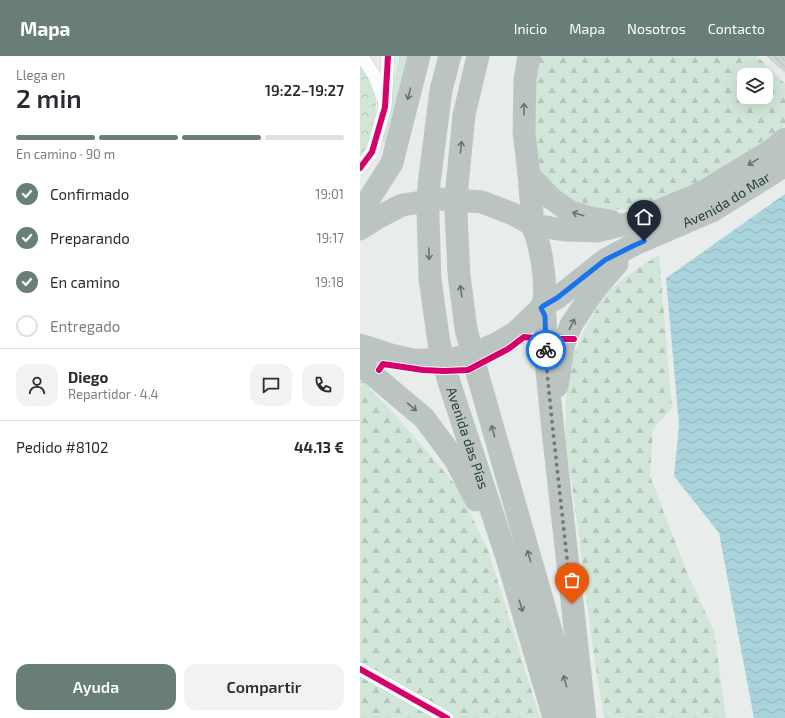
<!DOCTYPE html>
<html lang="es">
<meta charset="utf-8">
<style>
:root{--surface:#fff;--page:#f2f2f3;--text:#2b2b33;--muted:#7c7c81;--line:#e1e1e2;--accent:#697e78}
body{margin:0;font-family:"Exo 2",sans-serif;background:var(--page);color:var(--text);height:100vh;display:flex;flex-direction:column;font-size:15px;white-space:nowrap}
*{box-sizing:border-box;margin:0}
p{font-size:13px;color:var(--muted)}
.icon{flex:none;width:22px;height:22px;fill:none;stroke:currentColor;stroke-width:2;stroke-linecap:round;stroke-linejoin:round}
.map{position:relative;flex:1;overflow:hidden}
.drawer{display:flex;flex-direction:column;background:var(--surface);width:360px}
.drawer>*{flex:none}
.fabs{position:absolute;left:377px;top:12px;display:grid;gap:8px}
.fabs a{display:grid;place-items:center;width:36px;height:36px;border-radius:8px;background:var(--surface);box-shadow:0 4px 16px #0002;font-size:20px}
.pin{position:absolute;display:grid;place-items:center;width:34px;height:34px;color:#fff;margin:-41px -17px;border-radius:50% 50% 50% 0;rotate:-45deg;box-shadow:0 0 4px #0007}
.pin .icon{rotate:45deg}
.courier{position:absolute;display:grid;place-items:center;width:40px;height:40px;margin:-20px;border:3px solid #1a73e8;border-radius:50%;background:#fff;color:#222;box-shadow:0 1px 5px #0007}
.overview em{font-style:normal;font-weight:600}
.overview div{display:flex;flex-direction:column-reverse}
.overview{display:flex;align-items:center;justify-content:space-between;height:68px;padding:0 16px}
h1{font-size:26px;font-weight:600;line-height:30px}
.bar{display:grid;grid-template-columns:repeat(4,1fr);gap:6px 4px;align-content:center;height:48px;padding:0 16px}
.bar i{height:5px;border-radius:3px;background:var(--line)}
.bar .on{background:var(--accent)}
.bar p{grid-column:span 4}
.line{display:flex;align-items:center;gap:10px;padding:0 16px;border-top:1px solid var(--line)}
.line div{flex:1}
.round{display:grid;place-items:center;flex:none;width:42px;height:42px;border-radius:12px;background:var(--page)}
ol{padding:0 16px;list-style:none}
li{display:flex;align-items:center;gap:12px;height:44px}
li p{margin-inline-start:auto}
li .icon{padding:4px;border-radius:50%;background:var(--accent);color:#fff;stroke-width:4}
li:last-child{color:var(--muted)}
li i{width:22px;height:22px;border:2px solid var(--line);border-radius:50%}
.primary-button{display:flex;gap:8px;margin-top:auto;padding:8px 16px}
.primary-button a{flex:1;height:46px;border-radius:12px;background:var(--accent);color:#fff;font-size:16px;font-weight:600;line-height:46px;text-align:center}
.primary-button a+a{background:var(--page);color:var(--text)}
header{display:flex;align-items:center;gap:24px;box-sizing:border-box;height:56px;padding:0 20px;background:var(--accent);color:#fff}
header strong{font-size:19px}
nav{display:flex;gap:22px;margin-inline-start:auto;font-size:14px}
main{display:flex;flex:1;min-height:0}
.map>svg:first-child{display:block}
.grass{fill:#d1e6d8}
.forest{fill:url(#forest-firs);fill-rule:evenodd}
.park{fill:url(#park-crowns)}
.water{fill:url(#water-waves)}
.building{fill:url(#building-back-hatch);stroke:#d1d6d4;filter:url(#shadow)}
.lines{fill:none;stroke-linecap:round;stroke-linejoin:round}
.street-casing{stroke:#c5cac8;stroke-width:14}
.highway-casing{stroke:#c3ccc9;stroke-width:23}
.street{stroke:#fcfcfc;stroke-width:13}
.highway{stroke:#bcc4c2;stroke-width:22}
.highway-bridge-casing{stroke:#c3ccc9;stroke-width:23;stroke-linecap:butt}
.highway-bridge{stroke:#bcc4c2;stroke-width:22}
.cycleway-casing{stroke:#f7fbf9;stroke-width:8}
.cycleway{stroke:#d6006c;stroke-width:6}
.oneway{stroke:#617670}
.done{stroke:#697e78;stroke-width:4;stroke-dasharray:0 7.2}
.route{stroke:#1a73e8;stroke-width:5}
.labels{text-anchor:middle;stroke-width:3;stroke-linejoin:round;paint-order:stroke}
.street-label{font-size:14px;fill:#24423a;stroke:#f7fbf9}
</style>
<header>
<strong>Mapa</strong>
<nav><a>Inicio</a><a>Mapa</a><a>Nosotros</a><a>Contacto</a></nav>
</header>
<main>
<section class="drawer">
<div class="overview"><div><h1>2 min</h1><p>Llega en</p></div><em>19:22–19:27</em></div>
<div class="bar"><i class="on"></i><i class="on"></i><i class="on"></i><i></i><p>En camino · 90 m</p></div>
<ol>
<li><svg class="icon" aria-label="check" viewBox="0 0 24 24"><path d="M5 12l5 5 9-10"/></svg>Confirmado<p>19:01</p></li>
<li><svg class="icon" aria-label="check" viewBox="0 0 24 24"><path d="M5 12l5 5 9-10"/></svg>Preparando<p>19:17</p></li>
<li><svg class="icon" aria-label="check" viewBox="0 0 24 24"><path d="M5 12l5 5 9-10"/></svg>En camino<p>19:18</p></li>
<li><i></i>Entregado</li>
</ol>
<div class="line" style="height:72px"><a class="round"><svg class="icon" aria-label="person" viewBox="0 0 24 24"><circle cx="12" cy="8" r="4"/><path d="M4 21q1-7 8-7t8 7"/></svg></a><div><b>Diego</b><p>Repartidor · 4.4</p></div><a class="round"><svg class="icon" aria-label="chat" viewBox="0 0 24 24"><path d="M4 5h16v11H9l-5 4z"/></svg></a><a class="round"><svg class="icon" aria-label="phone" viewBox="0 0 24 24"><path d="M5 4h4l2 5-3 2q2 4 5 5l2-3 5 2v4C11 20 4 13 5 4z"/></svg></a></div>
<div class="line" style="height:52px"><div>Pedido #8102</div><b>44.13 €</b></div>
<div class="primary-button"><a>Ayuda</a><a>Compartir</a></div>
</section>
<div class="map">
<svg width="425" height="662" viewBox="0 0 425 662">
<defs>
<pattern id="forest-firs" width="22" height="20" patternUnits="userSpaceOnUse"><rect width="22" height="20" fill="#d1e6d8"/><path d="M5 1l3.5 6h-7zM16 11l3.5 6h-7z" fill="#b3c6ba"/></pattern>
<pattern id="park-crowns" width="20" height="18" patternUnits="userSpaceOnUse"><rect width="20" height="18" fill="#d1e6d8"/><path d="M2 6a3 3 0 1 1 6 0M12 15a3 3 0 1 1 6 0" fill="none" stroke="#b3c6ba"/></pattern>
<pattern id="water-waves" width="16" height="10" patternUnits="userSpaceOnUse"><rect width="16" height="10" fill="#a9d4db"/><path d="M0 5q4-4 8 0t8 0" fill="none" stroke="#91b7bd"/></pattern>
<pattern id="building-back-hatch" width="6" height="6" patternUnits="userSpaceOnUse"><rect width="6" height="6" fill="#cfd4d2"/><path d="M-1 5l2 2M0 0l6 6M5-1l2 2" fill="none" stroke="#b2b7b5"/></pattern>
<filter id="shadow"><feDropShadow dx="4.5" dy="2.5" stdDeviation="1" flood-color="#0004"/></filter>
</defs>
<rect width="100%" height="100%" fill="#e8edeb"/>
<polygon class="grass" points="39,0 52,0 28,89 22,85"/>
<g class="forest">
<path d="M175 0H397L425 28V69L419 75 322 136 286 152 235 155 201 138 179 112 173 71ZM384 19H406V41H384Z"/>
<polygon points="299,199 312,352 293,373 290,420 326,514 354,575 366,662 244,662 232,587 219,481 205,380 207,315 224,275 246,237 275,214"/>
<polygon points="0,321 13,336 31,354 99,433 129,497 180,662 0,662"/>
</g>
<path class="park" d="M0 11C9 16 15 37 16 48 16 61 8 94 0 105Z"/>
<polygon class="water" points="425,138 425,662 394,662 359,477 314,420 319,369 306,222"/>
<polygon class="building" points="407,0 425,0 425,16"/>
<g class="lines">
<defs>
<g id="street">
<polyline points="2,0 15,21 23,43"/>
<polyline points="0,112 12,96 25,51 28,0"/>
<polyline points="0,613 87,662"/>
</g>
<g id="highway">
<polyline points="169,0 165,23 164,76 169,119 192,143 211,156 231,162 251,165"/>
<polyline points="69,128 81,34 90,0"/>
<polyline points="97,130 104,59 118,0"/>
<polyline points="0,157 32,107 59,0"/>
<polyline points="96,158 99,219 106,273"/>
<polyline points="68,159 70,223 79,287"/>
<polyline points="173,170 180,170 204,174 237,175 270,167 341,137 410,95 425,83"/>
<polyline points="0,173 17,162 42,149 81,143 122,146 153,158 171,168"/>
<path id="s1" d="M183 250 197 242 245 204 273 189 352 155 421 112 425 108"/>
<polyline points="181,252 185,260 187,316 193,375 225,662"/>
<path d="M0 289 31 299 54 304H79L97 302 117 296 136 288 155 277 181 252C190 239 180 181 171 168L172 156 169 119"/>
<polyline points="0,308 64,362 96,405 116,444"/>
<polyline points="118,320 214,655"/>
<path id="s2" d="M89 326 148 505 194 662"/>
<polyline points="197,330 204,287 211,269 235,233 257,208"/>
</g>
</defs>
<use href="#street" class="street-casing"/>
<use href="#highway" class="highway-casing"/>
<use href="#street" class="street"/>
<use href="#highway" class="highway"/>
<defs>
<g id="highway-bridge">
<polyline points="96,158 97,130"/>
<polyline points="68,159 69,128"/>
<polyline points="106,273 118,320"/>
<polyline points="79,287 89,326"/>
</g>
</defs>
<use href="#highway-bridge" class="highway-bridge-casing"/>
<use href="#highway-bridge" class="highway-bridge"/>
<defs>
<g id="cycleway">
<polyline points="0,112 12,96 25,51 28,0"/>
<polyline points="19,314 23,308 63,314 84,315 108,314 148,293 164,281 185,283 214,283"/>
<polyline points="0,613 87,662"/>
</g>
</defs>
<use href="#cycleway" class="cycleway-casing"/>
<use href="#cycleway" class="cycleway"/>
</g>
<defs><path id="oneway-shaft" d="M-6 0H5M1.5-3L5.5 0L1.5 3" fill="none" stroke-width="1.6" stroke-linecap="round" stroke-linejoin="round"/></defs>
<g class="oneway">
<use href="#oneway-shaft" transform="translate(49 38) rotate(104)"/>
<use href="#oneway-shaft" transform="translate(164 53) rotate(-90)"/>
<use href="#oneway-shaft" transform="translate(101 91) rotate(-84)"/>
<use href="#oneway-shaft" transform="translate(393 106) rotate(149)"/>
<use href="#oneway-shaft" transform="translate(218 158) rotate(-163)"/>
<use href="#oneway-shaft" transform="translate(69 198) rotate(88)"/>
<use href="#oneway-shaft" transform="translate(101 235) rotate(-98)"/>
<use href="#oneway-shaft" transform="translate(212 268) rotate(-63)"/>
<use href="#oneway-shaft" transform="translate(52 351) rotate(40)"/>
<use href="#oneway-shaft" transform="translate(133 375) rotate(-106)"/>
<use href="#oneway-shaft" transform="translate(169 500) rotate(-106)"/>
<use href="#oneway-shaft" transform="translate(161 550) rotate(73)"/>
<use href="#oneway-shaft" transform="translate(205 625) rotate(-106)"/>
</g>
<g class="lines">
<polyline class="done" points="186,294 187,316 193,375 212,548"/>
<polyline class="route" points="186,294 185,260 181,252 183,250 197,242 245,204 273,190 284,185"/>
</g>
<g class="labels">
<g class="street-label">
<text dy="5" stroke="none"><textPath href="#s1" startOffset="213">Avenida do Mar</textPath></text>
<text dy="5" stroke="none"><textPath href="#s2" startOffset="59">Avenida das Pías</textPath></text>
</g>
</g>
</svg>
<div class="fabs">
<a><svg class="icon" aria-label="layers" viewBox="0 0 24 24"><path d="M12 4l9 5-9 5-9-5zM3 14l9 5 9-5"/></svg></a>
</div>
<div class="pin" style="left:212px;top:548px;background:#ea580c"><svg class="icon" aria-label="bag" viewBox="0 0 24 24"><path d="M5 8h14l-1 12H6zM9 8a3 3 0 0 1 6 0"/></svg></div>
<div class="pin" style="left:284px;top:185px;background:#1f2937"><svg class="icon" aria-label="home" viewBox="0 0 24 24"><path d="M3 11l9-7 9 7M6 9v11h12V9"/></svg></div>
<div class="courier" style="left:186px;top:294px"><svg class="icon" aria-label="bike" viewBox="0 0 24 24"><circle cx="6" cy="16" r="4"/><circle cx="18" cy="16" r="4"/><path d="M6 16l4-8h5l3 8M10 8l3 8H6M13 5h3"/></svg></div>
</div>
</main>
